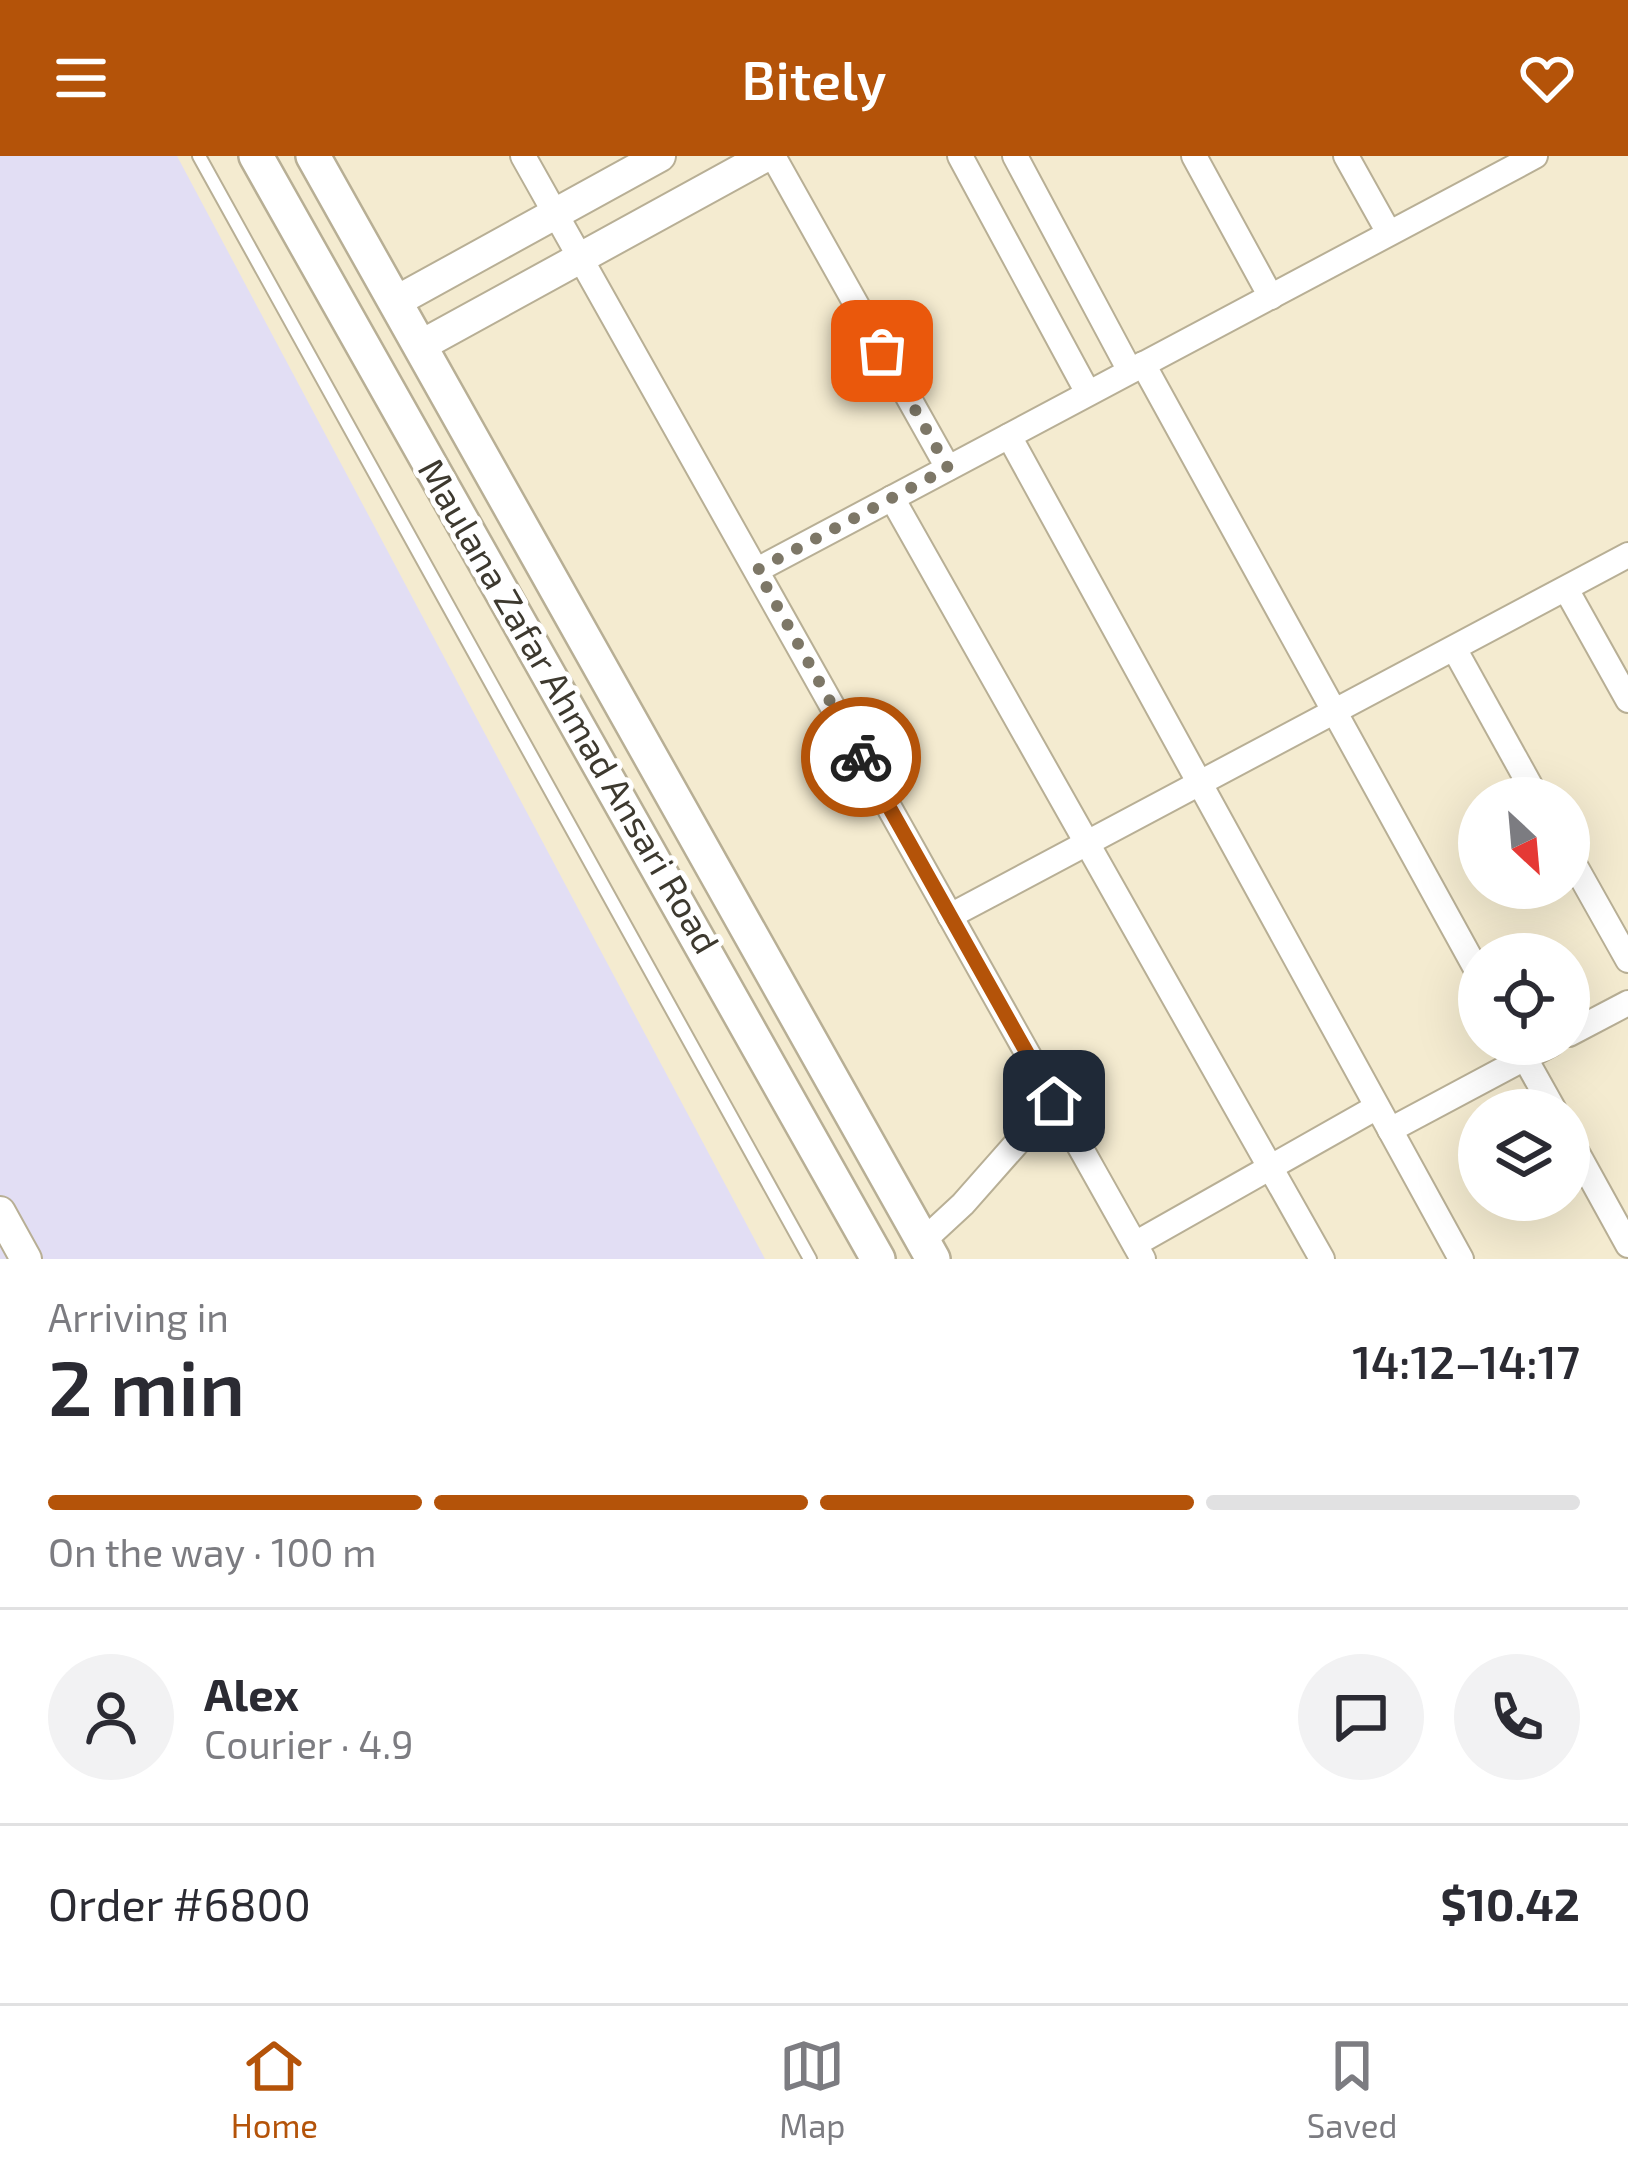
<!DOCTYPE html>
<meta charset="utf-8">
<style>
:root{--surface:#fff;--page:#f2f2f3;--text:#2b2b33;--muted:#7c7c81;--line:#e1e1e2;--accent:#b45309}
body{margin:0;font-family:"Exo 2",sans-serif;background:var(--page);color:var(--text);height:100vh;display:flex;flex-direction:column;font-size:45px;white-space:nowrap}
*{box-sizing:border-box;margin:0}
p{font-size:39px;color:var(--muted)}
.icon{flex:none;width:66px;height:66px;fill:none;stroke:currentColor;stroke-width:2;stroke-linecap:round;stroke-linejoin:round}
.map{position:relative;height:1103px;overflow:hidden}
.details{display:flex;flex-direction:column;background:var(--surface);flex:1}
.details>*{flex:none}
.needle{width:78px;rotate:154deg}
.fabs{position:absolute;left:1458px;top:621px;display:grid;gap:24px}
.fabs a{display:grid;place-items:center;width:132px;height:132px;border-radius:50%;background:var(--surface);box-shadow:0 12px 48px #0002;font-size:60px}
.pin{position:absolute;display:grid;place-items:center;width:102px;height:102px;color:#fff;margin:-51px;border-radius:24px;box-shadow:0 6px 18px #0006}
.courier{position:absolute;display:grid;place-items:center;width:120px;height:120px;margin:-60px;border:9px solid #b45309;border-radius:50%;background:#fff;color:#222;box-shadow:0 3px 15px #0007}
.head em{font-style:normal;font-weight:600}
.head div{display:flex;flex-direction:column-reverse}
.head{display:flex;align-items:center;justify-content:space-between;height:204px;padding:0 48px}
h1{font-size:78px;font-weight:600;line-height:90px}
.bar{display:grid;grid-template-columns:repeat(4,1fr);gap:18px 12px;align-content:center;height:144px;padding:0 48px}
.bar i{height:15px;border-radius:9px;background:var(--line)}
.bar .selected{background:var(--accent)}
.bar p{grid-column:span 4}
.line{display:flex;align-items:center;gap:30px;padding:0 48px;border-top:3px solid var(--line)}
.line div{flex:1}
.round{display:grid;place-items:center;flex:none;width:126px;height:126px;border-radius:63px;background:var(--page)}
header{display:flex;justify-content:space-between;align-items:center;height:156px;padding:0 48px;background:var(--accent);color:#fff;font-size:54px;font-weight:600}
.menu{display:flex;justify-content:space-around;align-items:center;height:168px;border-top:3px solid var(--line);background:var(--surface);font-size:33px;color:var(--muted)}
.menu a{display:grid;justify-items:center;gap:6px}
.menu .selected{color:var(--accent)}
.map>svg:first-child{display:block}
.industrial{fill:#e2def4}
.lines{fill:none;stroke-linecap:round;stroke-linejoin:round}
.service-casing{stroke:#b8af95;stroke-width:16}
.minor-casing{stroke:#b8af95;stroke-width:28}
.tertiary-casing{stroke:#b8af95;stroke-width:34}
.secondary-casing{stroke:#b8af95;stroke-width:38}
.service{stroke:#fff;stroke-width:12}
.minor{stroke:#fff;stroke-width:24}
.tertiary{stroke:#fff;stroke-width:30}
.secondary{stroke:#fff;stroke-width:33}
.done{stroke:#7d7767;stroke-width:12;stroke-dasharray:0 21.6}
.route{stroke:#b45309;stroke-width:15}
.labels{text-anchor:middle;stroke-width:10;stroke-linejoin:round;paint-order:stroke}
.street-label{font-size:36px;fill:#3d392f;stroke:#fff}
</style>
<header><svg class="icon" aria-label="menu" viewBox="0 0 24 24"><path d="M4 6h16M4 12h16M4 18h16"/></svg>Bitely<svg class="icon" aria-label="heart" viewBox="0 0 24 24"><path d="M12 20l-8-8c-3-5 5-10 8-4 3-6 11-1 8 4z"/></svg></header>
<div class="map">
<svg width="1628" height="1103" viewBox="0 0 1628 1103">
<rect width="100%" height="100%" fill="#f4ebd0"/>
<polygon class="industrial" points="0,0 177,0 765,1103 0,1103"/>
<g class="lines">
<defs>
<polyline id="service" points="199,0 810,1103"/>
<g id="minor">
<polyline points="523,0 1143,1103"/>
<polyline points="773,0 948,312"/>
<polyline points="960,0 1088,237"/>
<polyline points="1015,0 1130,215"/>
<polyline points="1194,0 1271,141"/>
<polyline points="1346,0 1389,77"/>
<polyline points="1143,208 1479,818"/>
<polyline points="1009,280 1461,1103"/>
<polyline points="892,342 1322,1103"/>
<polyline points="757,414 1535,0"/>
<polyline points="1566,433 1628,544"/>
<polyline points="1455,494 1537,642"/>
<polyline points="1569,699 1628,804"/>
<polyline points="950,760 1628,399"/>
<polyline points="1569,878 1628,847"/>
<polyline points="1517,888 1554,954"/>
<polyline points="1390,974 1551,888"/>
<polyline points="1569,982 1628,1089"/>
<polyline points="923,1085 963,1048 1054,945"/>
<polyline points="1135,1088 1377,951"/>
</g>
<g id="tertiary">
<polyline points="395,146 660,0"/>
<polyline points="420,190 766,0"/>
<polyline points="0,1056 26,1103"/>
</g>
<g id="secondary">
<polyline points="256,0 878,1103"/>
<polyline points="313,0 933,1103"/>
</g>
</defs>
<use href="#service" class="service-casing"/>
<use href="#minor" class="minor-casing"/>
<use href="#tertiary" class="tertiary-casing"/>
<use href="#secondary" class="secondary-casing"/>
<use href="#service" class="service"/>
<use href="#minor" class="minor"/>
<use href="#tertiary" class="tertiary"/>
<use href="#secondary" class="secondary"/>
</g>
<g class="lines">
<polyline class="done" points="861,601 757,414 948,312 882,195"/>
<polyline class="route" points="861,601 1054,945"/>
</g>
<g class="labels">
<g class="street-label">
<text transform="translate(569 550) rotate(60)" y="13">Maulana Zafar Ahmad Ansari Road</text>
</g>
</g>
</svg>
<div class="fabs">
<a><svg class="needle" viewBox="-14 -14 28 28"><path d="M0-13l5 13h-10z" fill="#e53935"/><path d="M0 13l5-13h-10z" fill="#7c7c81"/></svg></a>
<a><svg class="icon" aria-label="locate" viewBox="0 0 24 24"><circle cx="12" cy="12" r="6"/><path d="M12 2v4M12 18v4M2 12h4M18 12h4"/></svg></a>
<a><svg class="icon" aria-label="layers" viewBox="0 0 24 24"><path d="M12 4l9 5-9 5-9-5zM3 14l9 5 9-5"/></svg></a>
</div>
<div class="pin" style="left:882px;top:195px;background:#ea580c"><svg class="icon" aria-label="bag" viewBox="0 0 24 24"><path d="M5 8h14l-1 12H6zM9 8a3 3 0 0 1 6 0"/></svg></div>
<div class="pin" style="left:1054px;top:945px;background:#1f2937"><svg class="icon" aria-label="home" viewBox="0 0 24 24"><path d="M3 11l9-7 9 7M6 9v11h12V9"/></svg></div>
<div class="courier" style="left:861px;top:601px"><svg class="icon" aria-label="bike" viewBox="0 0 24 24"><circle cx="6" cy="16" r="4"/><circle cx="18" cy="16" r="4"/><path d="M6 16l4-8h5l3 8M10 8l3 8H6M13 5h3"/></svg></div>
</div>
<section class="details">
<div class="head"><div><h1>2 min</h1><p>Arriving in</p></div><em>14:12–14:17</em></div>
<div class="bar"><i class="selected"></i><i class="selected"></i><i class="selected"></i><i></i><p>On the way · 100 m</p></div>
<div class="line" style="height:216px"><a class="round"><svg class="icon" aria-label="person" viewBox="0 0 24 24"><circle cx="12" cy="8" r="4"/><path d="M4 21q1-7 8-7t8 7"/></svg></a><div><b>Alex</b><p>Courier · 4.9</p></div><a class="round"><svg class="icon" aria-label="chat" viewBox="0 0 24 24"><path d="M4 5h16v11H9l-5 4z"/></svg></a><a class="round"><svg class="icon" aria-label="phone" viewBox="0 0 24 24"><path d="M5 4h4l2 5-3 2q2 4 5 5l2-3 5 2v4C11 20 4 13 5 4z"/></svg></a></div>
<div class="line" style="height:156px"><div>Order #6800</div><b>$10.42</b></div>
</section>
<nav class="menu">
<a class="selected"><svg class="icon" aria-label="home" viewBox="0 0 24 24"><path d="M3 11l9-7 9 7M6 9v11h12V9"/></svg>Home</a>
<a><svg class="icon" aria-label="map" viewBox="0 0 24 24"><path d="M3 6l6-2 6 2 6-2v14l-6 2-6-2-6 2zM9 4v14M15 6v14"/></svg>Map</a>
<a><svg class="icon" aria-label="saved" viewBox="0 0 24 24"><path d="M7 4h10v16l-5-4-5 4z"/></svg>Saved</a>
</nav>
